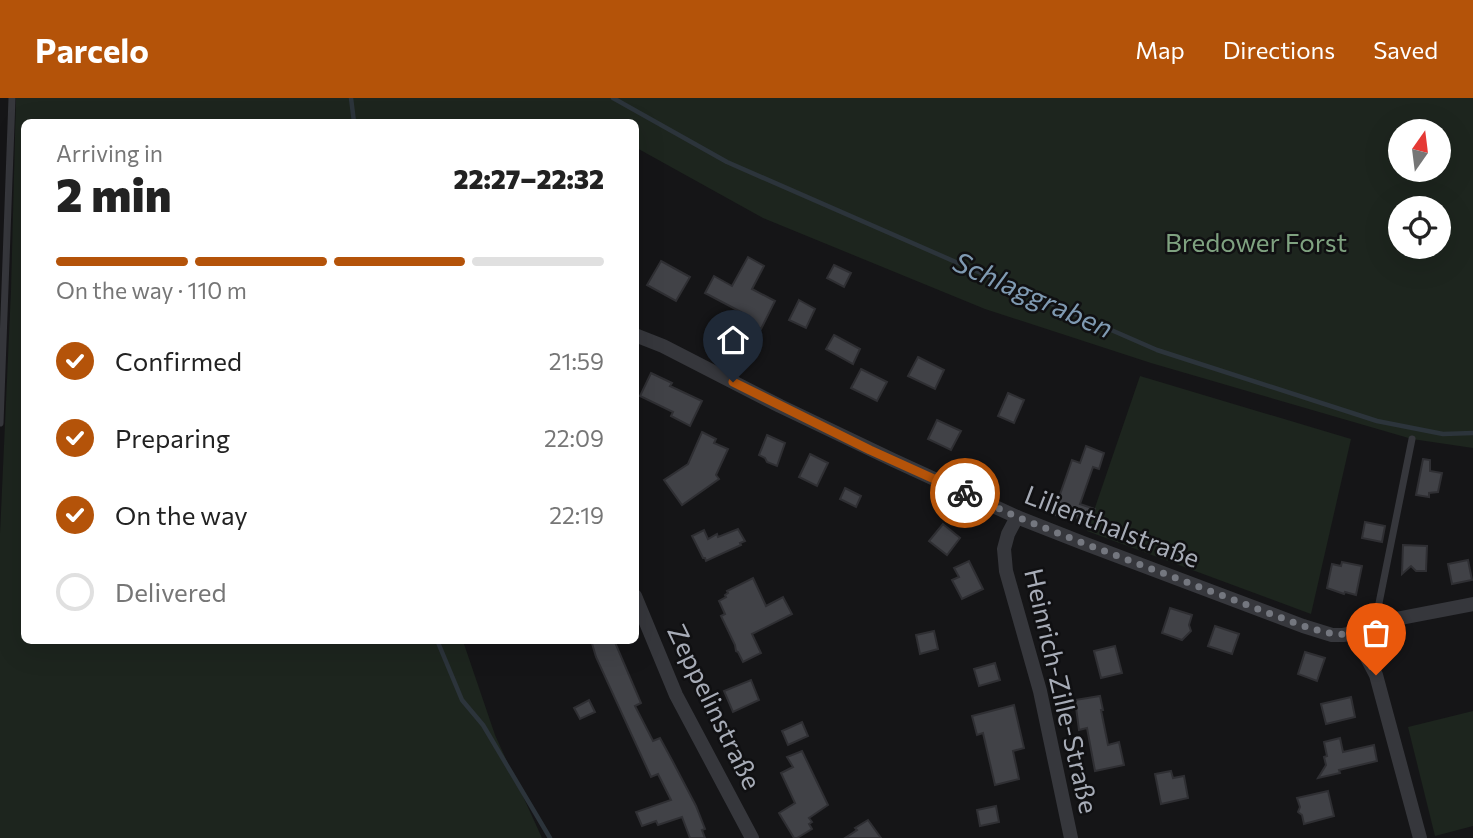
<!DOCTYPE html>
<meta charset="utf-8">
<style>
:root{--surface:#fff;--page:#f2f2f2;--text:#222;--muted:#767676;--line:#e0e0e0;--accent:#b45309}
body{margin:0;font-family:Commissioner,sans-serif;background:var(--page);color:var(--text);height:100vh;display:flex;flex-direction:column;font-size:26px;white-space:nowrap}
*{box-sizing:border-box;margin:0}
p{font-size:23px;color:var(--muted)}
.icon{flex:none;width:38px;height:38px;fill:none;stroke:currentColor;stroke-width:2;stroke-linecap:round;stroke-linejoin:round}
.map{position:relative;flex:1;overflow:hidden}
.drawer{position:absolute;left:21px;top:21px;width:618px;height:525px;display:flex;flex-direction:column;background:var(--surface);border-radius:10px;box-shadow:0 7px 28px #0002}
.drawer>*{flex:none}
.needle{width:46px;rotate:14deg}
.buttons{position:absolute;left:1388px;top:21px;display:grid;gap:14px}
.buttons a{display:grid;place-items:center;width:63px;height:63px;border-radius:50%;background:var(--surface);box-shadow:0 7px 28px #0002;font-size:35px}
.pin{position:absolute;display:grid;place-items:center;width:60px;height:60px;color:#fff;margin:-72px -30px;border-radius:50% 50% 50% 0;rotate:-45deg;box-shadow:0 0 7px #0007}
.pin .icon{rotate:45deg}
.courier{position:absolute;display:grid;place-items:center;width:70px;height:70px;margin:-35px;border:5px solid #b45309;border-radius:50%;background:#fff;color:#222;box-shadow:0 2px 9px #0007}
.headline em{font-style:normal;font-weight:800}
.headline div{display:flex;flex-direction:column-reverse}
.headline{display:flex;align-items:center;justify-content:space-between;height:119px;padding:0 35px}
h1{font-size:46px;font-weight:800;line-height:52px}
.bar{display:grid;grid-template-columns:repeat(4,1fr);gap:10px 7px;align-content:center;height:84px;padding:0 35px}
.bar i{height:9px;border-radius:5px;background:var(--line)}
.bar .on{background:var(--accent)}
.bar p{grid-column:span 4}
ol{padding:0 35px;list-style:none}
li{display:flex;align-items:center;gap:21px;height:77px}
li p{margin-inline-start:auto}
li .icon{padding:7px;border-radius:50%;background:var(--accent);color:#fff;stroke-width:4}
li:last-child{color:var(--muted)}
li i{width:38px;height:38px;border:4px solid var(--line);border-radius:50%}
header{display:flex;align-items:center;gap:42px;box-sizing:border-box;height:98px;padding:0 35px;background:var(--accent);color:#fff}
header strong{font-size:33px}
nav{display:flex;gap:38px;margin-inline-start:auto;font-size:24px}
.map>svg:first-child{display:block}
.green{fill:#1d251e;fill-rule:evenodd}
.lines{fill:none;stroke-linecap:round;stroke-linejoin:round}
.stream{stroke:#2c343b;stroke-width:4.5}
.building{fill:#414247;stroke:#2f2f33;stroke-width:2}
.service{stroke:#36373c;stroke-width:7}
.minor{stroke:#36373c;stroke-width:14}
.done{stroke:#74777f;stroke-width:7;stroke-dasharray:0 12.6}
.route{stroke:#b45309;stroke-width:9}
.labels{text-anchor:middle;stroke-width:5;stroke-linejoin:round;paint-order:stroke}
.park-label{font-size:26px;fill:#7fa280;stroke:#101012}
.street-label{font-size:26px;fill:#a7acb7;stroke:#101012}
.water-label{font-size:28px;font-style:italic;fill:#7f9ab2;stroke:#101012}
</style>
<header>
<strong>Parcelo</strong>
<nav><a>Map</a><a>Directions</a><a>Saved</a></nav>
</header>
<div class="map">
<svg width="1473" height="740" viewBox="0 0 1473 740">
<rect width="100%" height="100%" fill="#151517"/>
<g class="green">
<path d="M16 0H1473V350L1412 341 1151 265 985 211 763 120 635 49V24H24V542L463 543 495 637 542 740H0V436L11 193ZM1400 33H1438V72H1400ZM1400 110H1438V149H1400Z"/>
<polygon points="1140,278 1351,341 1311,516 1087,433"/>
<polygon points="1473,613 1473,728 1435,738 1408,629"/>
</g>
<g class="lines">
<g class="stream">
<polyline points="351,0 354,24"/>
<polyline points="613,0 727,64 1157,252 1377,323 1443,336 1473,335"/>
<polyline points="437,542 462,602 483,627 550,740"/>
</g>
</g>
<g class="building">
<polygon points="748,159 764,168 752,191 775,203 761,231 738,219 741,214 705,195 714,178 732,188"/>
<polygon points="661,163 690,179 676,203 647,187"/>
<polygon points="834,167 851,175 844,189 827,180"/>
<polygon points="799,202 815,211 806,230 789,222"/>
<polygon points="834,237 860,251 853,266 826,251"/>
<polygon points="918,259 944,272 935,291 908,278"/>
<polygon points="861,271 887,284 877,303 851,290"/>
<polygon points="651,275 672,285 670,288 702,303 690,328 671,318 673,314 640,298"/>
<polygon points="1008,295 1024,302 1014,325 998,318"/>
<polygon points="937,322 961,333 951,352 928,341"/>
<polygon points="702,334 716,341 714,345 728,351 716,377 719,381 682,407 664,382 688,366"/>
<polygon points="767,337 785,345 777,368 767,364 765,360 759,357"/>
<polygon points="1086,348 1104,355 1099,371 1093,369 1080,406 1095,411 1090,424 1057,413 1055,417 1044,413 1048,402 1057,405 1072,362 1080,365"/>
<polygon points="810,356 828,365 817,388 799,379"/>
<polygon points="1423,361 1430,362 1430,373 1442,375 1438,394 1429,395 1429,399 1416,397"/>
<polygon points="845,390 861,398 856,409 840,401"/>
<polygon points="1365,424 1385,428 1382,444 1362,440"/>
<polygon points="943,426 960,440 947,457 929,443"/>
<polygon points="738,431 745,443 740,445 741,447 706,463 705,460 703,460 692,438 704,432 708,441 717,436 718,439"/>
<polygon points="1403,447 1427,448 1426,473 1416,473 1411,468 1402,476"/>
<polygon points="1468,462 1472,482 1452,486 1448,466"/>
<polygon points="969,463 983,491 962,501 952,482 959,479 954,470"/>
<polygon points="1342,464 1362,468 1356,497 1345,494 1344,496 1327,490 1332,466 1341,468"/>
<polygon points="753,480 766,508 783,499 792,516 752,536 761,555 743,564 738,554 736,553 735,547 721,518 725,516 719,503 726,499 725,497 728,495 727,493"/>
<polygon points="1170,510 1192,517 1189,527 1191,533 1182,542 1162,535"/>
<polygon points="1215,528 1239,536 1232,556 1208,548"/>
<polygon points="934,533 938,551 920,556 916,537"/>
<polygon points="591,542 614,542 641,605 635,608 653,643 660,640 673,664 696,708 705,731 702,732 705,740 690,740 682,719 658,727 656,723 642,728 636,714 671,702 658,676 651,679 596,559"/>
<polygon points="1115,548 1122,575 1101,580 1094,553"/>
<polygon points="1305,554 1325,560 1317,583 1298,576"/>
<polygon points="995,565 1000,582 979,588 974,571"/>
<polygon points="751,582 759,602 733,614 724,593"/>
<polygon points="1100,598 1103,612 1101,612 1108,647 1119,644 1124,667 1095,673 1087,630 1079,632 1075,602"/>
<polygon points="1351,599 1355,619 1326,626 1321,606"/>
<polygon points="589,602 595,614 580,621 574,610"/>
<polygon points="1014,607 1024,650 1013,653 1019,681 995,687 983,635 977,637 972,618"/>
<polygon points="802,624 808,638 788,647 782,633"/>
<polygon points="1340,640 1343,654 1374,647 1377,663 1339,672 1340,675 1318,680 1326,667 1324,659 1327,658 1324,644"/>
<polygon points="802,653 828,707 809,720 812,724 809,726 812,731 797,740 794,740 779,715 795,705 781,675 793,669 787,659"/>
<polygon points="1171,673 1173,680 1184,678 1188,700 1161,706 1155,676"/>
<polygon points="1328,693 1334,718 1304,726 1302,717 1298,714 1300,709 1297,700"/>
<polygon points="996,708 999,724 980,728 977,712"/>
<polygon points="868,722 881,740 845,740 857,732 855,730"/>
</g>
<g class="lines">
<g class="service">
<polyline points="0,325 12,0"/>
<polyline points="1375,525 1412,341"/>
</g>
<g class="minor">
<polyline points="635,237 663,248 780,308 893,362 1017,419 1083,445 1303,528 1332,537 1343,537 1354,535 1375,525 1473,506"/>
<polyline points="1017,419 1008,436 1004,451 1006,473 1040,593 1071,740"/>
<polyline points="635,498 676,597 752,740"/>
<polyline points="1354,535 1376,577 1420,740"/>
</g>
</g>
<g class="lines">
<path class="done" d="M965 395 1017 419 1083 445 1303 528C1321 533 1336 539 1354 535L1376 577"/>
<polyline class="route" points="733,284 870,352 965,395"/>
</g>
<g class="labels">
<g class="park-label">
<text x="1256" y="154">Bredower Forst</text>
</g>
<g class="street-label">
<text transform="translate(1112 429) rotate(21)" y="9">Lilienthalstraße</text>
<text transform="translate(1061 593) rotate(77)" y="9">Heinrich-Zille-Straße</text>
<text transform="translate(714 609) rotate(64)" y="9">Zeppelinstraße</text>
</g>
<g class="water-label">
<text transform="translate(1033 197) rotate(24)" y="10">Schlaggraben</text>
</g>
</g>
</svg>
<div class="buttons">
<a><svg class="needle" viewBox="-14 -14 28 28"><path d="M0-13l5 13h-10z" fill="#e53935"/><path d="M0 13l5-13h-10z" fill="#767676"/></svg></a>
<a><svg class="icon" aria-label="locate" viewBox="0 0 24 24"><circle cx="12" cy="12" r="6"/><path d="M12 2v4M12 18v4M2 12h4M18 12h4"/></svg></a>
</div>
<div class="pin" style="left:1376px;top:577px;background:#ea580c"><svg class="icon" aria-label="bag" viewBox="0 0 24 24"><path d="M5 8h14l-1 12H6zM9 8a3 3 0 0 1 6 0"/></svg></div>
<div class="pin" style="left:733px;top:284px;background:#1f2937"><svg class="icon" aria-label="home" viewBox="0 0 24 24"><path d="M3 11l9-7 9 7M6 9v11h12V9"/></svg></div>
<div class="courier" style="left:965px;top:395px"><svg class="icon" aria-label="bike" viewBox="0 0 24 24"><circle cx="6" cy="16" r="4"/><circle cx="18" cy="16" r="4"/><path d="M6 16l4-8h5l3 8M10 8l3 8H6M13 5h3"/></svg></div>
<section class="drawer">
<div class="headline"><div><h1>2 min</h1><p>Arriving in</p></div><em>22:27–22:32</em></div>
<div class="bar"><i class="on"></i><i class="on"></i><i class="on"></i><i></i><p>On the way · 110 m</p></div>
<ol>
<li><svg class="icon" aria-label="check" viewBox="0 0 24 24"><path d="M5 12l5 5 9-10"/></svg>Confirmed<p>21:59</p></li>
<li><svg class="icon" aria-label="check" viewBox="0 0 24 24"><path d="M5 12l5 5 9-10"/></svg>Preparing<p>22:09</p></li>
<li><svg class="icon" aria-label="check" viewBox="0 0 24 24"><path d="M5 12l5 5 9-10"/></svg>On the way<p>22:19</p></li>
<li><i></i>Delivered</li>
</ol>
</section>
</div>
